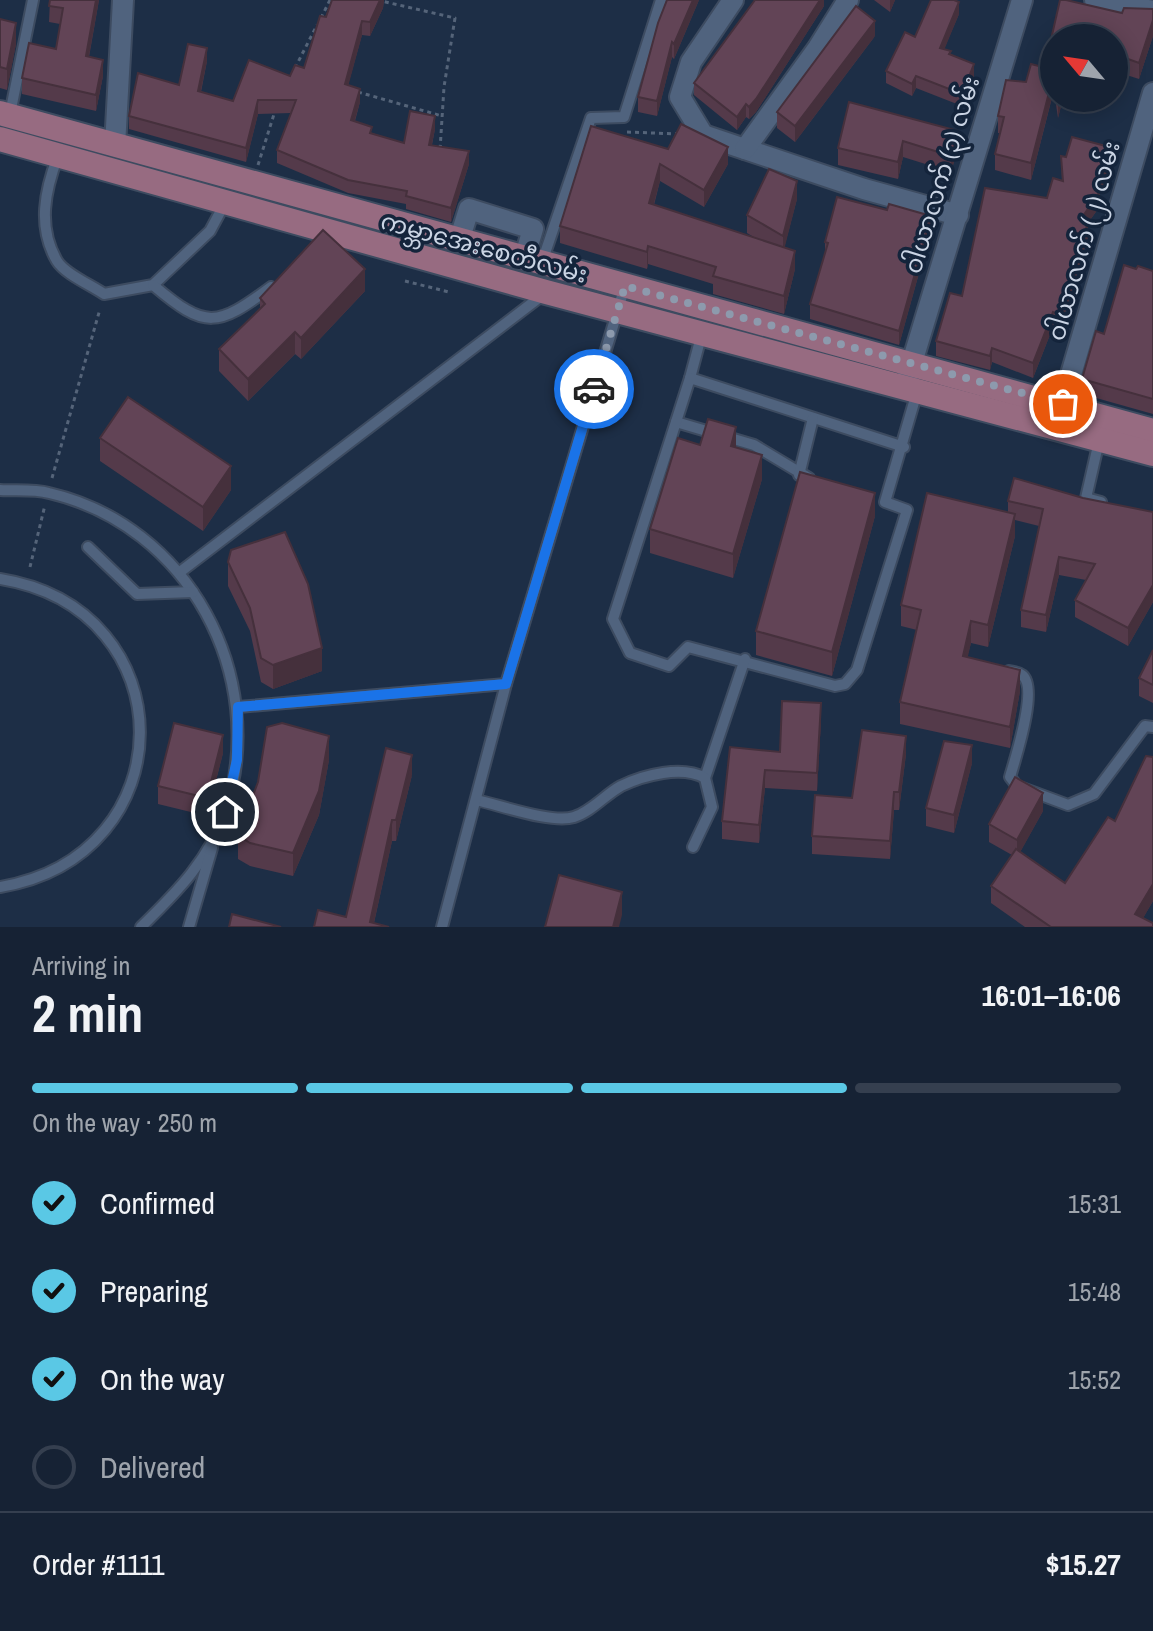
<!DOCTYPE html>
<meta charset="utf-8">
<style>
:root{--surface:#162234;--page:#1f2a3c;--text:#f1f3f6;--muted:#9ea4ac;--line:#353f4f;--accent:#5ac8e5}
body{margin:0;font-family:"Archivo Narrow","Noto Sans Myanmar",sans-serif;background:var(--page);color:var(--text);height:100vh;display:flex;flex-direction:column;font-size:30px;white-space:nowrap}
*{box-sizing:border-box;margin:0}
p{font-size:26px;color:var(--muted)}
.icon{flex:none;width:44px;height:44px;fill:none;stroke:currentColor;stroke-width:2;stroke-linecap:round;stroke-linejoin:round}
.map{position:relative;height:927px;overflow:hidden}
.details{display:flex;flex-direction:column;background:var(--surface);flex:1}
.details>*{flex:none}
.needle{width:52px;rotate:299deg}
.controls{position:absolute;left:1040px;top:24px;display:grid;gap:16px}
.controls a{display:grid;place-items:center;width:88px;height:88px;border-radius:50%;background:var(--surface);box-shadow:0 4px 20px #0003,0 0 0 2px var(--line);font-size:40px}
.pin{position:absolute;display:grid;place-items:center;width:68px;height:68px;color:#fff;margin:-34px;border:4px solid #fff;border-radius:50%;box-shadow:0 2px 8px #0007}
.courier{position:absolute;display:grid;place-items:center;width:80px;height:80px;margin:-40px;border:6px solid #1a73e8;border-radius:50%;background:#fff;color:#222;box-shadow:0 2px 10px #0007}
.head em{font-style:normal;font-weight:800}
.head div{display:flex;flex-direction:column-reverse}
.head{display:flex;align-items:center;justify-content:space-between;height:136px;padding:0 32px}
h1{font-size:52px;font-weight:800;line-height:60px}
.bar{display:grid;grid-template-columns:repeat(4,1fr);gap:12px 8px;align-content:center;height:96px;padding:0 32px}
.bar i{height:10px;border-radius:6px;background:var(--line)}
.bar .on{background:var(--accent)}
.bar p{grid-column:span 4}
.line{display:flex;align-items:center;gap:20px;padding:0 32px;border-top:2px solid var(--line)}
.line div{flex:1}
ol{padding:0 32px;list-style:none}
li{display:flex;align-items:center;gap:24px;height:88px}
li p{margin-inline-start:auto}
li .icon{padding:8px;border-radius:50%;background:var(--accent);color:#111;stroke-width:4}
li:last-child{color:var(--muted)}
li i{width:44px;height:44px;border:4px solid var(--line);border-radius:50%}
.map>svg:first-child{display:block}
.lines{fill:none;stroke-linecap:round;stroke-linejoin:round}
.lane-casing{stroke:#3d4b60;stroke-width:14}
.street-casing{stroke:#3d4b60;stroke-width:24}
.primary-casing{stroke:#3d4b60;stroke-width:28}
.path{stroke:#556479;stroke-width:3;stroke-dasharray:4 4;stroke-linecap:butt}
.lane{stroke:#50637e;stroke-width:10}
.street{stroke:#50637e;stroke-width:20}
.primary{stroke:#976b81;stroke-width:24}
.wall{fill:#543a4a}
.shaded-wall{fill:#45303c}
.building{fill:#624456;stroke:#45303c;stroke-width:2}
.done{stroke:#8d9aad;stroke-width:8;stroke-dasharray:0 14.4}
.route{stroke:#1a73e8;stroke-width:10}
.labels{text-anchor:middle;stroke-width:7;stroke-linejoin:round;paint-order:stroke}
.street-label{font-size:24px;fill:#cad4e4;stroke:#14243b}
</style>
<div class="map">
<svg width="1153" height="927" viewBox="0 0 1153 927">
<rect width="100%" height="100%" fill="#1d2e46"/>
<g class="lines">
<defs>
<g id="lane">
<polyline points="10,114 33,0"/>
<path d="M58 156C45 190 37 227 57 261 65 274 91 285 104 294L153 285 210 231 225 203"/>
<polyline points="542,262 591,118 624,117 661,0"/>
<path d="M153 285C206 330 217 327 271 287"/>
<polyline points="690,378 702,333"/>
<polyline points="676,422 754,445 809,478"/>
<polyline points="1099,441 1086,498 1101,502"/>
<polyline points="904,447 690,378 613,619 630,653 669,666 688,647 835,686 845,684 857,670 907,510 885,502 917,392"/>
<polyline points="799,475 813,418"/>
<path d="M0 490C16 491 34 489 49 493 188 525 269 675 226 810 211 858 176 893 141 927"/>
<polyline points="88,547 137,594 193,592"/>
<polyline points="180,572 544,294"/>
<path d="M0 579C187 609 186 856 0 887"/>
<path d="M1009 671C1013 672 1018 672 1022 675 1039 687 1015 759 1010 777L1017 786 1068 805 1094 794 1145 726 1153 727"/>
<polyline points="238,707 506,684"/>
<polyline points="705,778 745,659"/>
<path d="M476 800C500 805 552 824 574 817 591 812 606 794 621 786 644 775 682 765 705 778L712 807 693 847"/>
<polyline points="189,927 212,848"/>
<polyline points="442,927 506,684 625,286"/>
</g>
<g id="street">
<polyline points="733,0 691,62 680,97 703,135 864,189 958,215"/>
<polyline points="1095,0 1153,11"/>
<polyline points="115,146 123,0"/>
<polyline points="745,149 818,48 848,0"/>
<polyline points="459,241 469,209 533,229 524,259"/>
<polyline points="907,379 1022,0"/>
<polyline points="1058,419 1153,93"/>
</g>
<g id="primary">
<polyline points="0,113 1153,431"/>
<polyline points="0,139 546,292 1153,454"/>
</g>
</defs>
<use href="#lane" class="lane-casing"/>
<use href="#street" class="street-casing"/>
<use href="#primary" class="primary-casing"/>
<g class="path">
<polyline points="377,0 455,18 444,87 440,150"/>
<polyline points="321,18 330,0"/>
<polyline points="295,68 317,25"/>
<polyline points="358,92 442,116"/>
<polyline points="627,132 679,134"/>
<polyline points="258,165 275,111"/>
<polyline points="405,281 449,292"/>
<polyline points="52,478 100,309"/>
<polyline points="30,567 45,505"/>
</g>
<use href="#lane" class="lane"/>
<use href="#street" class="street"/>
<use href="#primary" class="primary"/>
</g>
<g class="wall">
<polygon points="50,0 99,0 89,57 103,76 96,111 22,94 22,78 56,49 60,24 49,22"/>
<polygon points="332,0 384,0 383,8 370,36 362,35 348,85 360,102 355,121 372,133 404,143 435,129 432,145 469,164 451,222 406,209 406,204 348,193 277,163 277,150 291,113 258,114 246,162 129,129 129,116 179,85 207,61 201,92 233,101 290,76 304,68"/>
<polygon points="699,0 674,59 672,57 657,116 638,112 638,97 658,23"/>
<polygon points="824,0 824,6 756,112 749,119 746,117 737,130 694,95 694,83"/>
<polygon points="874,0 895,0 890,12"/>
<polygon points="1060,0 1066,0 1122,13 1124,8 1153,9 1153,36 1139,79 1114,71 1114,38 1054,38 1054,90 1031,180 995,170 995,154 1000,133 998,133 998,116 1006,80 1026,82 1031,64 1047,68 1047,57"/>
<polygon points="959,14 944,49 974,76 962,106 916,88 912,96 886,83 886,71 915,37"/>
<polygon points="0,19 16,44 7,90 0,88"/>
<polygon points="875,36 795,142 777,128 777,112"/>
<polygon points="1055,98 1063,98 1058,118"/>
<polygon points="849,102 958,148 951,172 903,157 898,179 838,165 838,148"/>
<polygon points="668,149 728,164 704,207 660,181 654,205 757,239 747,233 747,215 797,199 784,248 795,269 784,314 713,294 713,284 648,264 647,269 560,243 560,226"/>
<polygon points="1061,156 1113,163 1100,194 1100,206 1088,223 1088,237 1060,329 1053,327 1033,378 992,362 990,370 936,356 936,341 962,296 1062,181"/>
<polygon points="931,230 899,345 810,319 810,304 825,253 825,242"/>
<polygon points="1153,271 1153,414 1082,394 1082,379 1104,334"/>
<polygon points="365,291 301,359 295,354 248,401 219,371 219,349 260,309 260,298"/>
<polygon points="100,438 231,490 203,531 100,461"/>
<polygon points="700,445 736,447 762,479 733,578 650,553 650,529"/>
<polygon points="1083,498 1153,512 1153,602 1128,646 1075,617 1075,600 1086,580 1059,575 1046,632 1021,627 1021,610 1039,526 1015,520 1015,536 988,647 971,643 967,657 1020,691 1010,748 900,724 900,702 917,630 901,626 901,605 1008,512 1008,501"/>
<polygon points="875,516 832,676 756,655 756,631"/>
<polygon points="228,562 322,671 273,689 261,682 250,631 228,586"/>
<polygon points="1153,650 1153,703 1139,696 1139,678"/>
<polygon points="821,721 817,791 765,788 759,843 722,839 722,821 780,752"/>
<polygon points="223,753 207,816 158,804 158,786"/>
<polygon points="906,754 899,810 894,810 890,859 812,854 812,836 852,798"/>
<polygon points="1153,757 1153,901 1143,918 1153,927 1025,927 991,903 991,886 1012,855 989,842 989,824 1043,811 1020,852 1065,883 1115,821"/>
<polygon points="329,760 319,815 293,876 250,866 238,859 238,835"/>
<polygon points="972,763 954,833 926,826 926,808"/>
<polygon points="412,775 396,841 392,841 374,923 346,917"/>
</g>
<g class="shaded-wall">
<polygon points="96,0 99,0 86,72 86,56"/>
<polygon points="380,0 384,0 383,8 370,36 370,22"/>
<polygon points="693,0 699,0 674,59 674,44"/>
<polygon points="820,0 824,0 824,6 756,112 749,119 749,107"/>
<polygon points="890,0 895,0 890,12"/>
<polygon points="959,2 959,14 940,60 940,48"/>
<polygon points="1153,20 1153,36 1139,79 1139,63"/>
<polygon points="362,21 362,35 345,98 345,84"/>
<polygon points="875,21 875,36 795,142 795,126"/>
<polygon points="16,23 16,44 7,90 7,69"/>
<polygon points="672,42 672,57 657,116 657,101"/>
<polygon points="207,48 207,61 198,104 198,91"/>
<polygon points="103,60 103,76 96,111 96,95"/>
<polygon points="974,64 974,76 962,106 962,94"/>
<polygon points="1054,73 1054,89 1031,180 1031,163"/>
<polygon points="916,76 916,88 912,96 912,84"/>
<polygon points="360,89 360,102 351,133 351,120"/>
<polygon points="1058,98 1063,98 1058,118"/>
<polygon points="258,100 258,114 246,162 246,148"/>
<polygon points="746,104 746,117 737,130 737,117"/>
<polygon points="435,116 435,129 429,158 429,145"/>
<polygon points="958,131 958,148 951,172 951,156"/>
<polygon points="903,141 903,157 898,179 898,162"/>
<polygon points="728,147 728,164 704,207 704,190"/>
<polygon points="1113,148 1113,163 1100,194 1100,206 1088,223 1088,237 1060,329 1060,315 1081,219 1095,190"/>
<polygon points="469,151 469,164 451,222 451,208"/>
<polygon points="660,164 660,181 649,221 649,203"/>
<polygon points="797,181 797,199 783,254 783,236"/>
<polygon points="931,216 931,230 899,345 899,331"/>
<polygon points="648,246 648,264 647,269 647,252"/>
<polygon points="795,251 795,269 784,314 784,296"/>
<polygon points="365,269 365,291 301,359 301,338"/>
<polygon points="1053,312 1053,327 1033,378 1033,363"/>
<polygon points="295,332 295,354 248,401 248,379"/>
<polygon points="992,348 992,362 990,370 990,356"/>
<polygon points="736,427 736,451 731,446"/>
<polygon points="762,455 762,479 733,578 733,554"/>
<polygon points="231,466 231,490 203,531 203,507"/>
<polygon points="875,493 875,516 832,676 832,652"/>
<polygon points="1015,514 1015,536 988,647 988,625"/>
<polygon points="1059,557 1059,575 1046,632 1046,615"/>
<polygon points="1153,585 1153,602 1128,646 1128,628"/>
<polygon points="971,621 971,643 963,678 963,656"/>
<polygon points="322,648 322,671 273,689 273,665"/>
<polygon points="1020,670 1020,691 1010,748 1010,727"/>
<polygon points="821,703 821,721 817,791 817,773"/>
<polygon points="223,735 223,753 207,816 207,798"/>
<polygon points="329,736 329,760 319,815 293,876 293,853"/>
<polygon points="906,736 906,754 899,810 899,792"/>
<polygon points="972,745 972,763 954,833 954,815"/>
<polygon points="412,755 412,775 396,841 396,820"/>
<polygon points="765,770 765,788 759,843 759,825"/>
<polygon points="894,792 894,810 890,859 890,841"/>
<polygon points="1043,793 1043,811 1017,858 1017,840"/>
<polygon points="392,820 392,841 373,927 370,922"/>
<polygon points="1153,884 1153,901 1138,927 1135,914"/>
<polygon points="622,892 622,915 619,927 613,927"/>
</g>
<g class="building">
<polygon points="50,0 96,0 86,56 103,60 96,95 22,78 29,43 56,49 63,8 49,6"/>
<polygon points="332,0 380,0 370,22 362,21 345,84 360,89 351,120 372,127 370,133 404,143 410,111 435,116 429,145 469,151 451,208 406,196 407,191 348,180 277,150 296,100 258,100 246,148 129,116 138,73 179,85 188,44 207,48 198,91 233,101 249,60 290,76 295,65 304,68 320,16 326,17"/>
<polygon points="667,0 693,0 674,44 672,42 657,101 638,97 658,23"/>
<polygon points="755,0 820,0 756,99 749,107 746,104 737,117 694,83"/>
<polygon points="931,0 954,0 959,2 940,48 951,51 949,54 974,64 962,94 916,76 912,84 886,71 905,32 915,37"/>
<polygon points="1060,0 1066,0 1122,13 1124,8 1153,9 1153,20 1139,63 1114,54 1114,38 1054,38 1054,73 1031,163 995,154 1004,117 998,116 1006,80 1026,82 1031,64 1054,70 1053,57 1047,57"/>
<polygon points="856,6 875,21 795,126 777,112"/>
<polygon points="0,19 16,23 7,69 0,67"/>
<polygon points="849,102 958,131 951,156 903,141 898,162 838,148"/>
<polygon points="681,124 728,147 704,190 660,164 649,203 795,251 784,296 713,276 716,267 648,246 647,252 560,226 591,126 668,149"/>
<polygon points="1072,137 1113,148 1095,190 1100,191 1081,219 1088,222 1060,315 1053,312 1033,363 992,348 990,356 936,341 950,293 962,296 985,188 1047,198 1053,178 1063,181 1061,156 1066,157"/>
<polygon points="769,169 797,181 783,236 747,215"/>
<polygon points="837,197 887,210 889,204 931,216 899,331 810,304 828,243 825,242"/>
<polygon points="323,230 365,269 301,338 295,332 248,379 219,349 265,304 260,298"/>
<polygon points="1124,265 1136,269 1138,266 1153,271 1153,399 1082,379 1096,331 1104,334"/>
<polygon points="128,397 231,466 203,507 100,438"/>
<polygon points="708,419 736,427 731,446 762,455 733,554 650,529 678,438 700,445"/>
<polygon points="800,472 875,493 832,652 756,631"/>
<polygon points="1014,478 1083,498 1153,512 1153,585 1128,628 1075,600 1095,564 1059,557 1046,615 1021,610 1043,509 1008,501"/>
<polygon points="927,493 1015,514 988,625 971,621 963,656 1020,670 1010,727 900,702 921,610 901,605"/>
<polygon points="285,532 308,584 322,648 273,665 261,658 250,608 228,562 231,550"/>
<polygon points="1153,650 1153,685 1139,678"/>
<polygon points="782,701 821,703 817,773 765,770 759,825 722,821 730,747 780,752"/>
<polygon points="174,723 223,735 207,798 158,786"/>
<polygon points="282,723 329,736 319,791 293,853 250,843 238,835 258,782 267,727"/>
<polygon points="862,730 906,736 899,792 894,792 890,841 812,836 815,795 852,798"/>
<polygon points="944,741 972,745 954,815 926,808"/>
<polygon points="386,748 412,755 396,820 392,820 370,922 389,927 314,927 318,910 346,917"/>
<polygon points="1146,756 1153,757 1153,884 1135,914 1153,923 1153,927 1051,927 991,886 1016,849 1065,883 1108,817 1115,821"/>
<polygon points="1015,777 1043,793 1017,840 989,824"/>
<polygon points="559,875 622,892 613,927 545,927"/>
<polygon points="232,914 281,927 229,927"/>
</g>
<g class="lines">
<polyline class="done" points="594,389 625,286 1063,404"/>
<polyline class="route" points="225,812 237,760 238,707 506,684 594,389"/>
</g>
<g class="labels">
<g class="street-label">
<text transform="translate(942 175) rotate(-73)" y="8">ဝါယာလက် (၃) လမ်း</text>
<text transform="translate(1084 241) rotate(-74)" y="8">ဝါယာလက် (၂) လမ်း</text>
<text transform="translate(484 248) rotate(15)" y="8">ကမ္ဘာအေးစေတီလမ်း</text>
</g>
</g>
</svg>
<div class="controls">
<a><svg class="needle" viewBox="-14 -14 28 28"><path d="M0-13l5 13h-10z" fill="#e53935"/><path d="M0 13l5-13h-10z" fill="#9ea4ac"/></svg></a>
</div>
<div class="pin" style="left:1063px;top:404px;background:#ea580c"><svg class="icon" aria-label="bag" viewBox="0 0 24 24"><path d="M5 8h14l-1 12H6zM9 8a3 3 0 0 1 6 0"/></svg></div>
<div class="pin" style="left:225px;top:812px;background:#1f2937"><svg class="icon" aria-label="home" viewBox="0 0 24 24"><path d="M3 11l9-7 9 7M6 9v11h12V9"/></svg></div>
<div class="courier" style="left:594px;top:389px"><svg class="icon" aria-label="car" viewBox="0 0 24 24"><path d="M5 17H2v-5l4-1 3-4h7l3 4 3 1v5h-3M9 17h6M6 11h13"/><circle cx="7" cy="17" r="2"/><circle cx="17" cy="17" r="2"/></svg></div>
</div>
<section class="details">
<div class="head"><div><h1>2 min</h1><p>Arriving in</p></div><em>16:01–16:06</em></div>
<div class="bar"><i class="on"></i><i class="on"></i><i class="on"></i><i></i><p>On the way · 250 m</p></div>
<ol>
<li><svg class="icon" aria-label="check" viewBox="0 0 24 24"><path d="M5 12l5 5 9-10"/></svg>Confirmed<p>15:31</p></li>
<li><svg class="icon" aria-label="check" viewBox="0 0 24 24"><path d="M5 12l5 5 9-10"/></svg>Preparing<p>15:48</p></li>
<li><svg class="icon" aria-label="check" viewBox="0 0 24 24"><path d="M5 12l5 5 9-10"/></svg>On the way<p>15:52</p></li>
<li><i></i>Delivered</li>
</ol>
<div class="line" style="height:104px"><div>Order #1111</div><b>$15.27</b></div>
</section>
